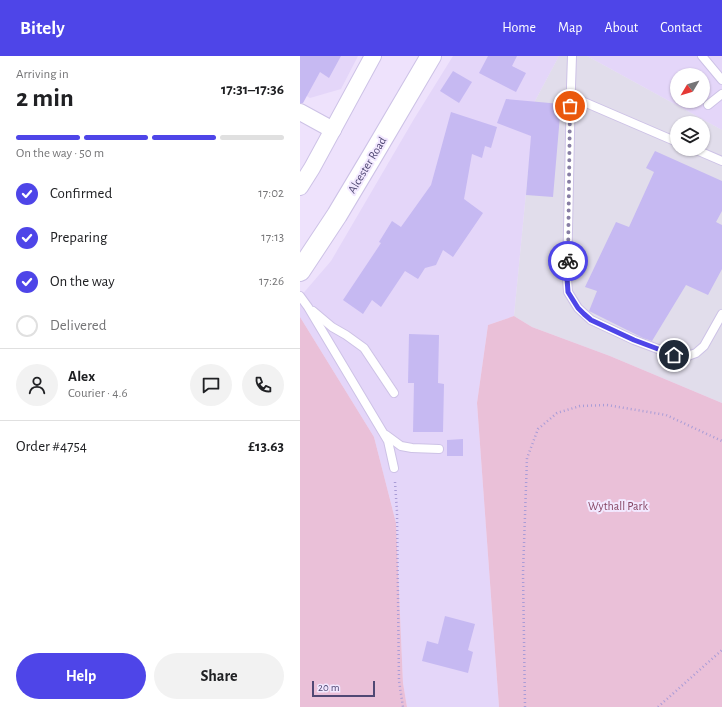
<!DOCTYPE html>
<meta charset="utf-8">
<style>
:root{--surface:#fff;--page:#f2f2f2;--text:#202124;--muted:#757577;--line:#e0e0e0;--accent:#4e45e8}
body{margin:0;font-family:"Alegreya Sans",sans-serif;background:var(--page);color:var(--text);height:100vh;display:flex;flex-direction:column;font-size:15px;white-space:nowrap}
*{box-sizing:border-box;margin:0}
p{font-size:13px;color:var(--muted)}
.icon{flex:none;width:22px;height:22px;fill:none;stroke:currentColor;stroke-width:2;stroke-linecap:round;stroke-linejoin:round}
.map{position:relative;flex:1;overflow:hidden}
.side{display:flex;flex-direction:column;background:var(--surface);width:300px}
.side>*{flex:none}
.needle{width:26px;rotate:232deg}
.fabs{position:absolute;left:370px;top:12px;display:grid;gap:8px}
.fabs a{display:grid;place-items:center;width:40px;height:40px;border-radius:50%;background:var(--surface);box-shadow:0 1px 3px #0004;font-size:20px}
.scale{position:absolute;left:12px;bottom:10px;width:63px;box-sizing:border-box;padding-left:4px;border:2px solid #504874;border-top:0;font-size:11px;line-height:14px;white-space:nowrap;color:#504874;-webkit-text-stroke:3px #f2e8ff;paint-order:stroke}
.pin{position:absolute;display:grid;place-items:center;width:34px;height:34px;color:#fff;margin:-17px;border:2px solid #fff;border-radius:50%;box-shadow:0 1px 4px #0007}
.courier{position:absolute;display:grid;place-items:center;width:40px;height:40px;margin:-20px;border:3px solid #4e45e8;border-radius:50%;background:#fff;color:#222;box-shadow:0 1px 5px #0007}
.summary em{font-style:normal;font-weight:600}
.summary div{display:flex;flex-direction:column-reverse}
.summary{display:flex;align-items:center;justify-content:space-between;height:68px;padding:0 16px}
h1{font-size:26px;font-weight:600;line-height:30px}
.bar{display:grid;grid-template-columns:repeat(4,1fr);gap:6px 4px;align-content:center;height:48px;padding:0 16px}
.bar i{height:5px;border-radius:3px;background:var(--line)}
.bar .on{background:var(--accent)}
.bar p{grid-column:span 4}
.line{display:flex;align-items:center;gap:10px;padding:0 16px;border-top:1px solid var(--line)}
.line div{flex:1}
.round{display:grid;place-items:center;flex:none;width:42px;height:42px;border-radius:21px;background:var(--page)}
ol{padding:0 16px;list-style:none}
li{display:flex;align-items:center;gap:12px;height:44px}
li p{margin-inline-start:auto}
li .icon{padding:4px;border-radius:50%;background:var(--accent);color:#fff;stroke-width:4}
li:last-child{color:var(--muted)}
li i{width:22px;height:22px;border:2px solid var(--line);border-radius:50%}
.primary-button{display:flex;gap:8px;margin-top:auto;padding:8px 16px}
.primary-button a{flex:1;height:46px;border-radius:24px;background:var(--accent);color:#fff;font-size:16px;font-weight:600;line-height:46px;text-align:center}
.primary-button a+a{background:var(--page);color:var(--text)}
header{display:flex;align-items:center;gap:24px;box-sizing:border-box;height:56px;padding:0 20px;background:var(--accent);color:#fff}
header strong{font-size:19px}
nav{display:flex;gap:22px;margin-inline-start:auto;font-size:14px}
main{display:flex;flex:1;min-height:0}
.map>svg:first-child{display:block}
.residential{fill:#e4d6f9;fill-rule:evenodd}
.industrial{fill:#e1ddeb;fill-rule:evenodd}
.green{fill:#eac0d8}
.building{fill:#c6b9f2}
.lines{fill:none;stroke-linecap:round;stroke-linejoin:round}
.service-casing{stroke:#cdc2e6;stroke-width:10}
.minor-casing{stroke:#cdc2e6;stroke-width:18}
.tertiary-casing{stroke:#cdc2e6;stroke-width:22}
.path{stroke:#a99cd7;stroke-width:2.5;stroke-dasharray:1 3;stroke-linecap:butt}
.service{stroke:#fff;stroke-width:8}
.minor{stroke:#fff;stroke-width:16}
.tertiary{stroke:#fff;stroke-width:20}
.done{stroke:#877ea4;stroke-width:4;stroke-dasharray:0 7.2}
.route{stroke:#4e45e8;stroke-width:5}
.labels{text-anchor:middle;stroke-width:4;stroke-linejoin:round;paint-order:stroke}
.street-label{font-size:12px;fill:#504874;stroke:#f2e8ff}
.park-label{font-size:12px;fill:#864563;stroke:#f2e8ff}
</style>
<header>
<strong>Bitely</strong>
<nav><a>Home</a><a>Map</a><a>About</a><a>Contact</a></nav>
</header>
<main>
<section class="side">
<div class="summary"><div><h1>2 min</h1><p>Arriving in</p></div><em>17:31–17:36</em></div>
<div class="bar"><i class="on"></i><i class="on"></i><i class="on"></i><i></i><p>On the way · 50 m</p></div>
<ol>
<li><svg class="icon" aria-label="check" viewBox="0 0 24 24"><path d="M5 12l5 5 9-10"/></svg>Confirmed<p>17:02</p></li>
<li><svg class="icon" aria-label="check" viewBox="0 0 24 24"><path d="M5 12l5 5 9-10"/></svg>Preparing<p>17:13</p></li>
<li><svg class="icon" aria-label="check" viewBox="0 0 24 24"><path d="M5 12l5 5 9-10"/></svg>On the way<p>17:26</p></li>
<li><i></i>Delivered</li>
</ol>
<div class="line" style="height:72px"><a class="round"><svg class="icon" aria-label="person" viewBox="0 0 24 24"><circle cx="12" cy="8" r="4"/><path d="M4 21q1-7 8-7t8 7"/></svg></a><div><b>Alex</b><p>Courier · 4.6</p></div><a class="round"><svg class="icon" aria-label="chat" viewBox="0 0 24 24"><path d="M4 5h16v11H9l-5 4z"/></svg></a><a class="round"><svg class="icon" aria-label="phone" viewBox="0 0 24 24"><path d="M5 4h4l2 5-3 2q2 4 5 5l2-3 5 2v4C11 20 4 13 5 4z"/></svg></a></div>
<div class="line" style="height:52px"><div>Order #4754</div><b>£13.63</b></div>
<div class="primary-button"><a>Help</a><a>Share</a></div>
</section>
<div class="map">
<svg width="422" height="651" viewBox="0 0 422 651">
<rect width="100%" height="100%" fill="#eee2fc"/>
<g class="residential">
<polygon points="0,0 58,0 41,33 10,42 0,36"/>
<polygon points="153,0 259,0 235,45 214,260 188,269 177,347 199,651 107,651 103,627 96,467 74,381 0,261 0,241 31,205 114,63"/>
<path d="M287 0H422V74ZM377 19H403V45H377Z"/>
</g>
<path class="industrial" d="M259 0H287L422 74V347L310 300 232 271 214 260 235 45ZM377 67H403V93H377Z"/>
<g class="green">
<polygon points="214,260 232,271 310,300 422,347 422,651 199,651 177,347 188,269"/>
<polygon points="0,261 74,381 96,467 103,627 107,651 0,651"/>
</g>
<g class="building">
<polygon points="0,0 41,0 29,22 20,16 3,47 0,47"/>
<polygon points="188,0 217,0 212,10 226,17 216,36 179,17"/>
<polygon points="153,15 172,26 159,47 140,35"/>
<polygon points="206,43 261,48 253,141 226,139 231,80 197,67"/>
<polygon points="151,56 197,71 191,92 185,90 182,102 172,98 164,143 183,157 153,201 143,194 136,209 125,212 118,223 105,215 81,251 72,244 63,258 43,244 81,187 79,186 92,165 101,171 131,129"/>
<polygon points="355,95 422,125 422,155 416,166 422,169 422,213 408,239 386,229 352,285 343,282 289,255 297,235 285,231 316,166 329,171 354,116 346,112"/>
<polygon points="109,278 139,279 138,327 144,328 143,376 113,376 114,327 108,327"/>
<polygon points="163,383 163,400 147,400 147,384"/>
<polygon points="145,560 175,568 168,594 173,596 168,617 122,605 127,585 138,588"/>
</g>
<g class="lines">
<defs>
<g id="service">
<polyline points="272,0 271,30 267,222 268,236 278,252 291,264 334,284 374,299 385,301 396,297 404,290 422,258"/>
<polyline points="402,0 422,24"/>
<polyline points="270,40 377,86"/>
<polyline points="408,49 422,38"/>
<polyline points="394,93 422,105"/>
<polyline points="0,240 8,251 88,385 94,412"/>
<polyline points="13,255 32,271 46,279 64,292 94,337"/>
<polyline points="86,379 101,390 112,392 139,393"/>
</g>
<g id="minor">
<polyline points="0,56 33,74"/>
<polyline points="0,131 12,112 73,0"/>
</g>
<polyline id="tertiary" points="0,215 37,159 74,97 131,0"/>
</defs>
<use href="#service" class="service-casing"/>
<use href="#minor" class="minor-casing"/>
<use href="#tertiary" class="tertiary-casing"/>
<g class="path">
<polyline points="95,426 97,456 99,625 103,651"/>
<polyline points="225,651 223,517 227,402 238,373 257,357 280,350 307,349 366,359 422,385"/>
<polyline points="358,651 422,594"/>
</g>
<use href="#service" class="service"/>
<use href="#minor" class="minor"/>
<use href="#tertiary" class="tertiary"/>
</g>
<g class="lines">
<polyline class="done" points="268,205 270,50"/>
<polyline class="route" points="268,205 267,222 268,236 278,252 284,258 291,264 334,284 374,299"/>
</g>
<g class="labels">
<g class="street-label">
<text transform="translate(67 109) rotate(-59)" y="4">Alcester Road</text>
</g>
<g class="park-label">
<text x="318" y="454">Wythall Park</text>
</g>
</g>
</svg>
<div class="fabs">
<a><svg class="needle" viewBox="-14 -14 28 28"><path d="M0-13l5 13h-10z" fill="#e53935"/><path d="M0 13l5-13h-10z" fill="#757577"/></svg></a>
<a><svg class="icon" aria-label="layers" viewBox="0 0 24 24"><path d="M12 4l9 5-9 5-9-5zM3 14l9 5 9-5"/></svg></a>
</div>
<div class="scale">20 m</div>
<div class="pin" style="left:270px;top:50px;background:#ea580c"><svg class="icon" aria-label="bag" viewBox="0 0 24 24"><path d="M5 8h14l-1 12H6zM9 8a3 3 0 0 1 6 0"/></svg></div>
<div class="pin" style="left:374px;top:299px;background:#1f2937"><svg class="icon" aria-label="home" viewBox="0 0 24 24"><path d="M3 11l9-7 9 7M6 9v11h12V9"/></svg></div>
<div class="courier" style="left:268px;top:205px"><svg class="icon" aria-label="bike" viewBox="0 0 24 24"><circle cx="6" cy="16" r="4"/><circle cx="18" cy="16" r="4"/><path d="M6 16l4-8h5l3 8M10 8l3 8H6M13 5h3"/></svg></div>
</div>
</main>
